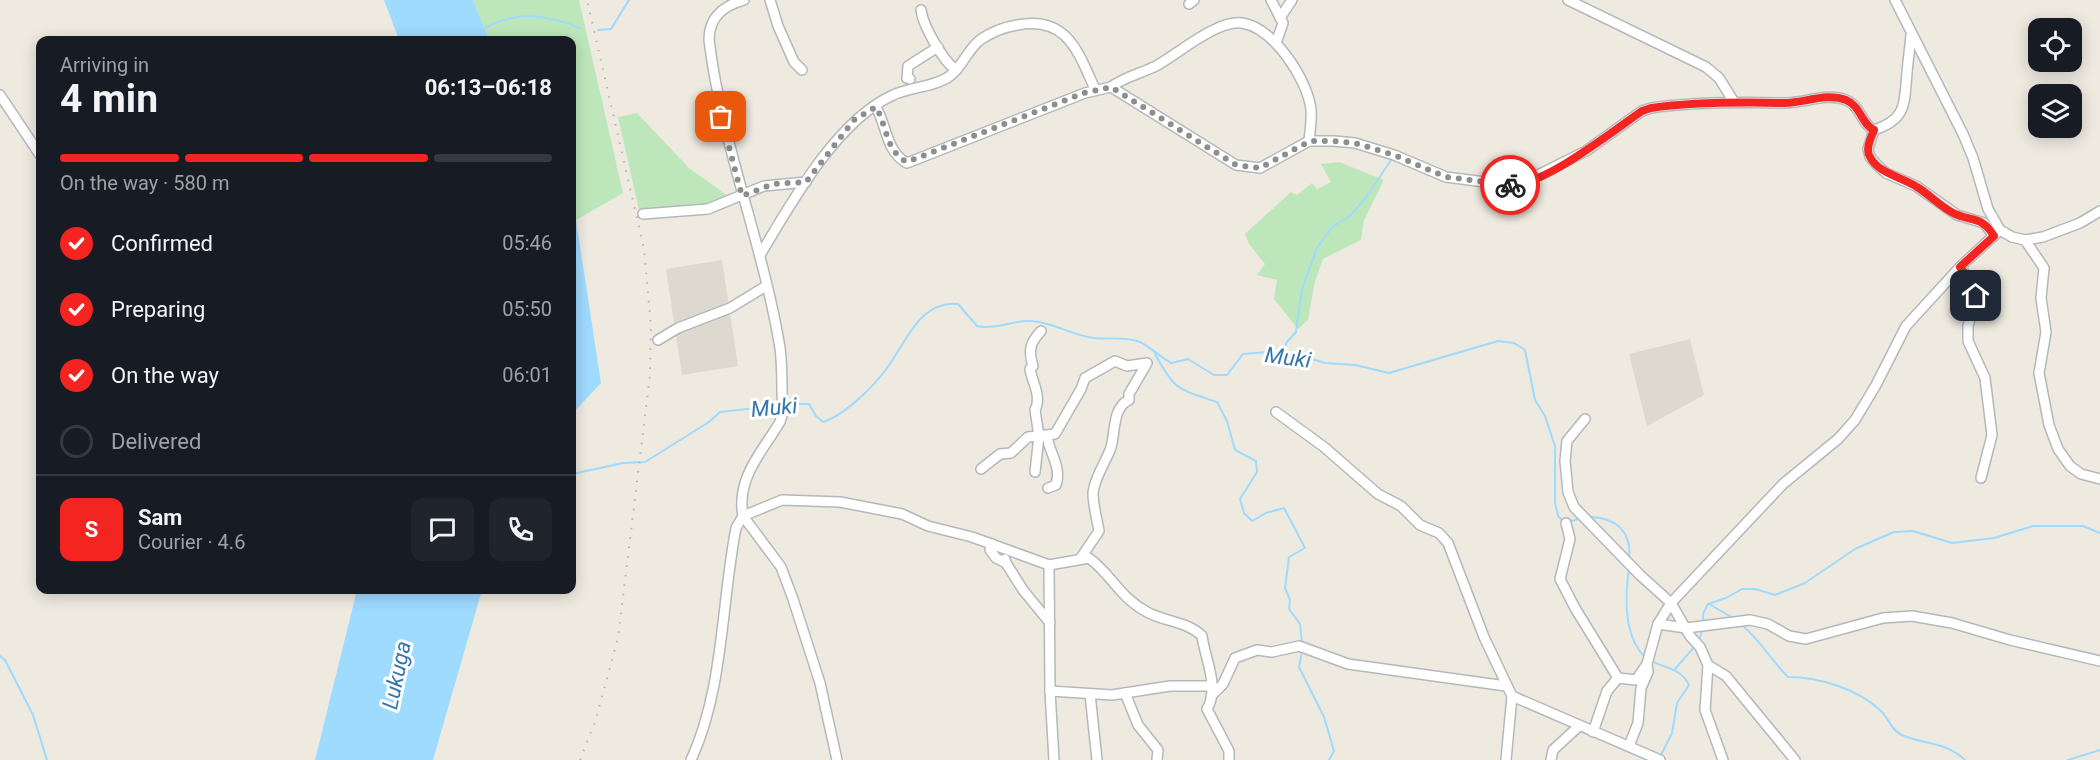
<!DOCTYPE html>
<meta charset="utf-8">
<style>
:root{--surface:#171b24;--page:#20242c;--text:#f1f3f6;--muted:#9ea1a6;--line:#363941;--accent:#f42520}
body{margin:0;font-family:Roboto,sans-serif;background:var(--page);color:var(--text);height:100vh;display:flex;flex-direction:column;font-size:22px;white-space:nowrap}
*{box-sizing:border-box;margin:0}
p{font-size:20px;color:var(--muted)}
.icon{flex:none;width:33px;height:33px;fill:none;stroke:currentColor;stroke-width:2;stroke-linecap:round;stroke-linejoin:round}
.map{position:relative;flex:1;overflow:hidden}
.sheet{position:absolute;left:36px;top:36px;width:540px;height:558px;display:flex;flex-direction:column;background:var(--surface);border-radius:12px;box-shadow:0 3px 15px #0003}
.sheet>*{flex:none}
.tools{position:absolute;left:2028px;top:18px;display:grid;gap:12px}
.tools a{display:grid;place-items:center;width:54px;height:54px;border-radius:12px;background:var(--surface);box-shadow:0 3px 15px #0003;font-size:30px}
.pin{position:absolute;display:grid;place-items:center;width:51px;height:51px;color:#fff;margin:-26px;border-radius:12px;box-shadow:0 3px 9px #0006}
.courier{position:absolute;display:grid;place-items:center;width:60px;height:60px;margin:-30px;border:4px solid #f42520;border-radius:50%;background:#fff;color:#222;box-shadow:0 2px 8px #0007}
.headline em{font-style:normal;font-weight:700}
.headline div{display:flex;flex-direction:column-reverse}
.headline{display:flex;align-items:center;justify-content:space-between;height:102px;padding:0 24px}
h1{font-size:39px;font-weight:700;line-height:45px}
.bar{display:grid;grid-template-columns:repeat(4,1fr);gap:9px 6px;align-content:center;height:72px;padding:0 24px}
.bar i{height:8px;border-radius:4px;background:var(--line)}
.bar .active{background:var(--accent)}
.bar p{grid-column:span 4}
.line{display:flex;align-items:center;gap:15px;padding:0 24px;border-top:2px solid var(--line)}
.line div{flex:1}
.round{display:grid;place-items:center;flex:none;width:63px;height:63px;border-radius:12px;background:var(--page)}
ol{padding:0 24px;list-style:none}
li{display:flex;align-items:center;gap:18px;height:66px}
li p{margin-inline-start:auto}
li .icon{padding:6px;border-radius:50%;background:var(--accent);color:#fff;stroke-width:4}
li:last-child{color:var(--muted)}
li i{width:33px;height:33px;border:3px solid var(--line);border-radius:50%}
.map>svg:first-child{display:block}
.education{fill:#ddd9cf}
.green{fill:#bde7bb}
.water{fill:#9fdaff}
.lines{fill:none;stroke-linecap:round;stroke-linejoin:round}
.stream{stroke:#9fdaff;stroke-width:2}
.minor-casing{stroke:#b4b8bc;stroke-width:12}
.minor{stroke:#fff;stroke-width:9}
.rail{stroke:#b3b4b4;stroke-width:2;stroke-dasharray:1.5 8;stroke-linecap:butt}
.done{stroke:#8d8f8f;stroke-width:6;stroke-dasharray:0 10.8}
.route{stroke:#f42520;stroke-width:8}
.labels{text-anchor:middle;stroke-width:6;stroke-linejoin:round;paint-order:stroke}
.water-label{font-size:22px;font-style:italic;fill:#3476ae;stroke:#fff}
</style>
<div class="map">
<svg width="2100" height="760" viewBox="0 0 2100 760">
<rect width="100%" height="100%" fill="#eeeae0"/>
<g class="education">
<polygon points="722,260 738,366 682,375 666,269"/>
<polygon points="1690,339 1704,395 1647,426 1629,354"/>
</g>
<g class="green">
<polygon points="473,0 579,0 623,193 576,220 572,210 572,40 489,40"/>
<polygon points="637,113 689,168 728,196 703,207 639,210 618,117"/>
<polygon points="1339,162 1384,180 1364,220 1361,240 1323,259 1315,281 1308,320 1298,329 1274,299 1277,280 1257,275 1265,264 1249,244 1245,234 1291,192 1297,195 1312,183 1317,189 1331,182 1321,164"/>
</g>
<g class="water">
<polygon points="384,0 473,0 489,40 399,40"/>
<polygon points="572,210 576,220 601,383 572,414"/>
<polygon points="357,590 482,590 433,760 315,760"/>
</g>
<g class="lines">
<g class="stream">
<path d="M483 29C518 10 544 14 580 28"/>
<polyline points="598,30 611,29 629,0"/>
<path d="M1155 354C1175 391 1178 389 1217 402L1227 421 1235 450 1256 461 1257 472 1240 499 1244 513 1252 521 1266 513 1284 508 1305 548 1289 557 1285 588 1290 600 1289 609 1300 624 1302 643"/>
<polyline points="1282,354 1287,342 1296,332 1302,289 1317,248 1332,227 1350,216 1365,199 1393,157"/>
<path d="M786 404H809L816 416 823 422C843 416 871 389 884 372 905 346 918 300 958 304L977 326C997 330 1012 320 1031 321 1054 322 1072 336 1094 338 1109 340 1125 336 1140 342 1150 347 1160 357 1171 363L1188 359 1214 375H1227L1243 354 1268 352 1305 357 1325 363 1355 365 1389 373 1498 341 1514 343 1525 350 1535 400 1545 416 1555 446V503L1558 516 1564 522"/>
<polyline points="572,474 623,463 645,462 709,422 720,412 781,405"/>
<path d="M1590 517C1617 518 1632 532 1629 560"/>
<polyline points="1569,522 1581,518"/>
<path d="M1629 568C1625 596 1623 636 1645 657"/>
<polyline points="1709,604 1735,619"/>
<polyline points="1703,623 1703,614 1708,604 1726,598 1742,589 1755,589 1775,595 1805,583 1855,549 1894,532 1913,531 1952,543 1994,538 2033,526 2083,526 2100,533"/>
<path d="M1742 625C1760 640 1771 660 1788 677 1819 677 1858 689 1881 711 1888 718 1892 731 1902 735 1924 745 1945 741 1965 760"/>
<polyline points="1699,640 1703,629"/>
<polyline points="1302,651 1299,667 1324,717 1334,751 1329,760"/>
<polyline points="0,656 5,660 33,715 47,760"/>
<path d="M1650 660C1665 669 1680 667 1689 685L1677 703 1672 733 1660 757"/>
<polyline points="1675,669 1696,645"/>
<polyline points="2068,760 2100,750"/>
</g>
<defs>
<g id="minor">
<path d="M744 0C723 6 709 17 709 40 722 146 763 244 780 348 783 370 781 391 783 412L780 422C762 452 736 478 743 516L781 567 793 599 820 683 837 760"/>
<polyline points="770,0 778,26 794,62 802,70"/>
<polyline points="1271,0 1283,23 1276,43"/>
<polyline points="1568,0 1706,67 1719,78 1734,102"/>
<polyline points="1895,0 1963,134 1973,158 1988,209 2000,230 2012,237 2025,240 2043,237 2080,223 2100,211"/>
<polyline points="1189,4 1194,0"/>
<path d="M921 10C923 26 943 61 956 70"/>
<polyline points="1280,18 1292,0"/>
<path d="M1911 35C1910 47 1908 60 1907 73 1904 102 1908 119 1874 130L1868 149 1870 157 1877 165 1886 173 1916 186 1957 215 1984 223 1994 236"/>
<polyline points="910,79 907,78 908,66 938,47"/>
<path d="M1111 87C1124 77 1142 73 1156 66 1178 54 1216 20 1242 23 1274 28 1307 79 1311 109 1312 119 1310 130 1309 141"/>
<polyline points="0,95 40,155"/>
<path d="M876 107C887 126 886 152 907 163L1085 93 1111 87 1236 165 1260 168 1309 141H1334L1355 143 1394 155 1446 177 1516 186 1586 151 1642 111 1651 108C1694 102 1739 102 1782 103 1804 104 1825 92 1846 100 1861 106 1861 124 1874 130"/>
<polyline points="643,214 708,209 764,186 806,182"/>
<polyline points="2025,240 2044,268 2041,298 2046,332 2039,373 2049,425 2058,449 2070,466 2081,474 2100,479"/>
<path d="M760 255C792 202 835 123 891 96 909 87 930 88 947 78 961 70 967 50 980 40 990 33 1005 27 1017 25 1067 15 1078 52 1095 89"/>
<polyline points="1960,267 1974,285 1976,296 1968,326 1968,341 1985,378 1992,435 1981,478"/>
<polyline points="658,340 678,328 730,308 766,286"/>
<polyline points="1276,412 1324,447 1378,494 1401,506 1420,525 1439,533 1448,543 1484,637 1512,696 1660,760"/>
<polyline points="1585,419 1567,441 1565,461 1568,492 1574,507 1640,575 1671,603 1690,636 1700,647 1708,665 1726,676 1795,760"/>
<path d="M1047 436C1049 453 1062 466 1056 485L1048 488"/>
<path d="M981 469 1000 454 1011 453 1028 437 1055 434 1081 389 1085 378 1115 361 1127 366 1147 363 1129 394V400C1111 408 1116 436 1110 450 1105 463 1094 479 1093 493 1093 505 1097 519 1099 531L1080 559"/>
<path d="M1035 472 1039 436 1035 410C1042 396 1032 382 1030 369L1033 366C1028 350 1030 343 1041 331"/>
<polyline points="1566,523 1570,539 1560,579 1575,608 1618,678 1607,691 1593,732"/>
<polyline points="992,544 990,550 996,558 1006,563 1005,559"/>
<polyline points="1006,563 1023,590 1050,623"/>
<polyline points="1049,565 1050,691 1054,760"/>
<polyline points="1658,624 1686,628 1750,620 1768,624 1789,636 1806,639 1883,618 1912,616 1952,623 2010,640 2100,661"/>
<polyline points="1708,665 1705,710 1723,760"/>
<polyline points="1618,678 1636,680 1647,664 1658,624 1671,603 1783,484 1838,439 1855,420 1876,385 1906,326 1960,267 2000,230"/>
<polyline points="1050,691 1112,695 1170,686 1211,686"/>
<polyline points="1125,693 1138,725 1158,750 1157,760"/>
<polyline points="1090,694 1097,760"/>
<polyline points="1211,696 1223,684 1235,658 1257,650 1272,652 1299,646 1348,664 1506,686"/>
<polyline points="1629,746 1638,723 1641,688 1648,672 1647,664"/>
<path d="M691 760C724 688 721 605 736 528L743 516 782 500 840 502 902 514 928 526 972 537 1049 565 1089 558C1112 575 1119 597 1147 612 1165 622 1187 621 1202 636 1205 659 1220 687 1207 709L1229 751V760"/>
<polyline points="1506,760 1512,696"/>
<polyline points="1551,760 1553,750 1579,726"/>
</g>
</defs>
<use href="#minor" class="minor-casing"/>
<use href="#minor" class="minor"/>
<polyline class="rail" points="580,760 595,722 618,638 650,375 651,327 644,249 587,0"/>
</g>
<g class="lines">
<path class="done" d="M721 117 742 196 773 184 806 182 854 120 876 107C887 126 886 152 907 162L1084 93 1111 87 1236 165 1260 168 1310 141H1334L1355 143 1394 155 1446 177 1510 185"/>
<path class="route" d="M1510 185C1544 186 1613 131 1642 111L1651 108C1694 102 1739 102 1782 103 1803 104 1825 92 1846 100 1861 106 1861 124 1874 130 1871 138 1865 149 1870 157 1879 174 1902 177 1917 187 1930 195 1941 207 1955 214 1973 222 1982 216 1994 236L1960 267 1974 285 1976 296"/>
</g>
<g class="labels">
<g class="water-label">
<text transform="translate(1288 357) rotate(7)" y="8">Muki</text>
<text transform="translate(774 407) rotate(-5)" y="8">Muki</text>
<text transform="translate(396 675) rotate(-78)" y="8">Lukuga</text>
</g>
</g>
</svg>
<div class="tools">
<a><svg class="icon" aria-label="locate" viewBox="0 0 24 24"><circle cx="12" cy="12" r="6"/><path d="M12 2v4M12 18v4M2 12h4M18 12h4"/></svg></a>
<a><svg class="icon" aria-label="layers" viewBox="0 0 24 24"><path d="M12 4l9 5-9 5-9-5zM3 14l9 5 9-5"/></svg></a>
</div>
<div class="pin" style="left:721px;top:117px;background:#ea580c"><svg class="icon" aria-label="bag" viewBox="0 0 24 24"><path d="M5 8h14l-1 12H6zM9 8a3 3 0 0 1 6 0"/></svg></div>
<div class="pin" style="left:1976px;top:296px;background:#1f2937"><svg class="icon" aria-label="home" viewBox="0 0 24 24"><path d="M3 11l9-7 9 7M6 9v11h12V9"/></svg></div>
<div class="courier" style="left:1510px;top:185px"><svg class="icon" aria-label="bike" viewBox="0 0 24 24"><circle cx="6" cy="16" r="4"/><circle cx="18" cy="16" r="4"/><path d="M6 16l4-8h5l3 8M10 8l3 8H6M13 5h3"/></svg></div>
<section class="sheet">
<div class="headline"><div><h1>4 min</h1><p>Arriving in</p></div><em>06:13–06:18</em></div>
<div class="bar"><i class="active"></i><i class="active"></i><i class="active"></i><i></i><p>On the way · 580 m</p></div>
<ol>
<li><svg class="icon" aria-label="check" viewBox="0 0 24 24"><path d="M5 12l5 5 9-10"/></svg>Confirmed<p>05:46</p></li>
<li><svg class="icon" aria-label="check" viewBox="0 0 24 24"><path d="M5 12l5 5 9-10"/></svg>Preparing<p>05:50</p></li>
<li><svg class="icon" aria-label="check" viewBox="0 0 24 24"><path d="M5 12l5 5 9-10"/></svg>On the way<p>06:01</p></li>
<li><i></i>Delivered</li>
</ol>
<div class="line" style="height:108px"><b class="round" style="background:var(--accent);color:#fff">S</b><div><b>Sam</b><p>Courier · 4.6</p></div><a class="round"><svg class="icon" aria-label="chat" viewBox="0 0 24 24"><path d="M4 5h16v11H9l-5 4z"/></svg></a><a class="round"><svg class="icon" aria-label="phone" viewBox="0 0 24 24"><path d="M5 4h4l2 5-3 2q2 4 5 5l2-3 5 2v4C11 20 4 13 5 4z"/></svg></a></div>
</section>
</div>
